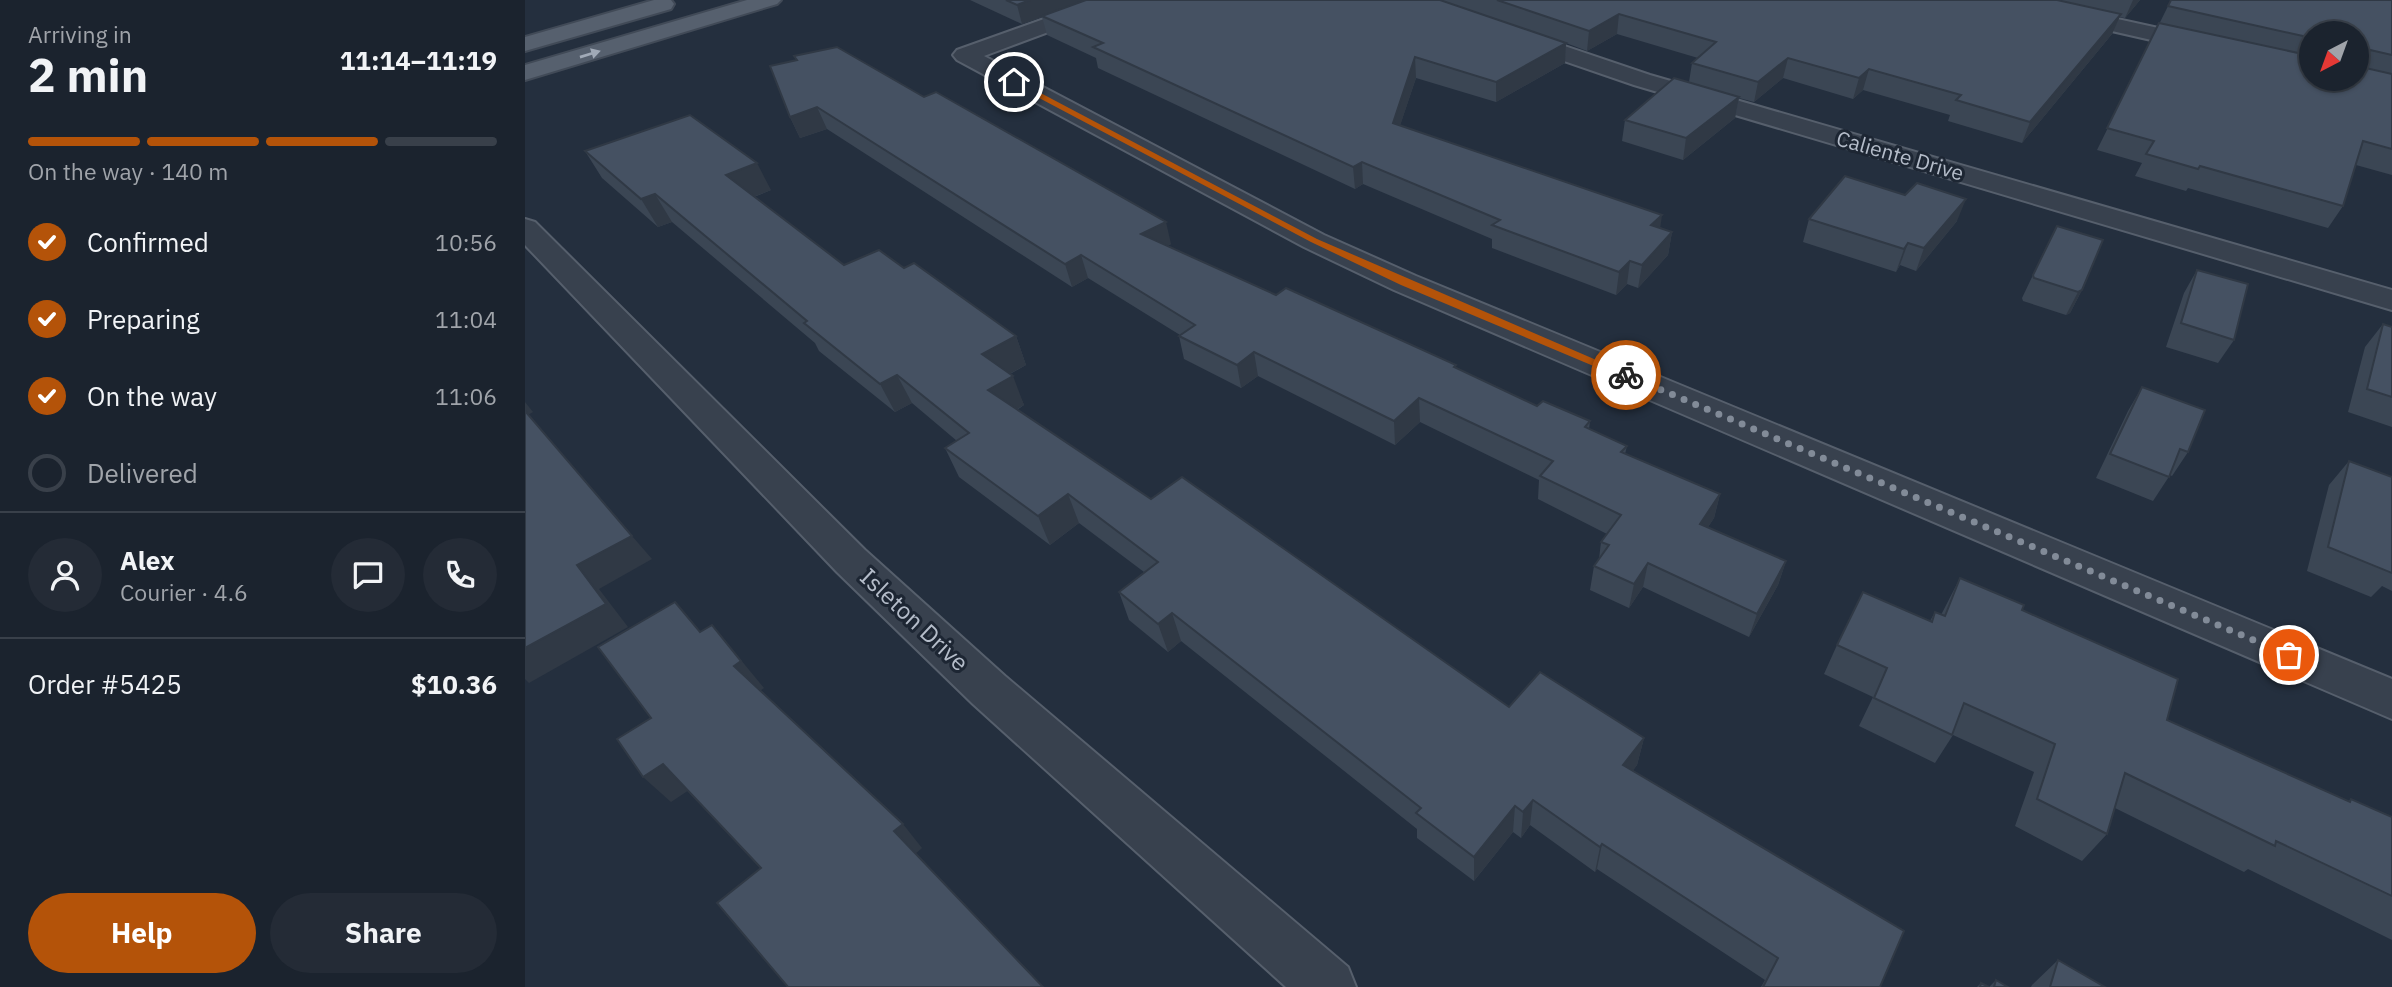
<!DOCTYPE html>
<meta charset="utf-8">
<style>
:root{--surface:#1b232e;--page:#242b36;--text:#f1f3f6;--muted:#a0a4aa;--line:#39404a;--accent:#b45309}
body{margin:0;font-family:"IBM Plex Sans",sans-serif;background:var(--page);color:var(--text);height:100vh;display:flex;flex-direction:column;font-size:26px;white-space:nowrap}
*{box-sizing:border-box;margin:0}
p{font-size:23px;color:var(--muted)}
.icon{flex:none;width:38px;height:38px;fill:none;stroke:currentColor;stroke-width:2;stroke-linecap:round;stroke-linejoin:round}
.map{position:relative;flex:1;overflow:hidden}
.panel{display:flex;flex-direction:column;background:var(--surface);width:525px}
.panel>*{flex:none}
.needle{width:46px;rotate:221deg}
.fabs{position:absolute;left:1774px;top:21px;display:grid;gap:14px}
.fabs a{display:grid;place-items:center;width:70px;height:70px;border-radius:50%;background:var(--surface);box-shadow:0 2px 5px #0004,0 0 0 2px var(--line);font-size:35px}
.pin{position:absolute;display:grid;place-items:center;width:60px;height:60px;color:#fff;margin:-30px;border:4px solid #fff;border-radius:50%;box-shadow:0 2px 7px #0007}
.courier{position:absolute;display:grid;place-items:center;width:70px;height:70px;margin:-35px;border:5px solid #b45309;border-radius:50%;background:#fff;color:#222;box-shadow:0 2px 9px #0007}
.summary em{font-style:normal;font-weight:700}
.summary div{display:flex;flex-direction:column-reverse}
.summary{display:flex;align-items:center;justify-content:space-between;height:119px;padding:0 28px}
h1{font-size:46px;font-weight:700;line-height:52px}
.bar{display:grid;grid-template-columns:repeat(4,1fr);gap:10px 7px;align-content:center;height:84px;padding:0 28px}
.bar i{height:9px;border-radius:5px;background:var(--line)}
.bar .on{background:var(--accent)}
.bar p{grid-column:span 4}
.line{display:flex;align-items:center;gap:18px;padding:0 28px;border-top:2px solid var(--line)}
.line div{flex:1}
.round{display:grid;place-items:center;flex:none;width:74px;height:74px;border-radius:37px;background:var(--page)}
ol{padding:0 28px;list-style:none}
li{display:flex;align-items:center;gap:21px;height:77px}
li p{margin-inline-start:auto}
li .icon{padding:7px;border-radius:50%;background:var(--accent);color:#fff;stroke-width:4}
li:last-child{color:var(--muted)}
li i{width:38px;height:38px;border:4px solid var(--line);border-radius:50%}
.primary-button{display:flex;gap:14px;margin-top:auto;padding:14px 28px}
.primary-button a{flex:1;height:80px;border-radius:42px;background:var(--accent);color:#fff;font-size:28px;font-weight:700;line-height:80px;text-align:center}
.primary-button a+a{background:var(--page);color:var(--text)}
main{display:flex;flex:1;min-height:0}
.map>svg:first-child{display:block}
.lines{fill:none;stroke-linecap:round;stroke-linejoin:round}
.minor-casing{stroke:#565f6c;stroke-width:4}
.major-casing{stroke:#414a57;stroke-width:4}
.minor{fill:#38414e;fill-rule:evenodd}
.major{fill:#56606e;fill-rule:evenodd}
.wall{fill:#3b4654;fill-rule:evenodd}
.shaded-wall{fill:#303945}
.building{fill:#455162;stroke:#303945;stroke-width:2}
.oneway{fill:#a1aab7}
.route{fill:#b45309}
.done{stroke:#828b98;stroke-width:7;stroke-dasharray:0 12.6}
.labels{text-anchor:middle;stroke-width:6;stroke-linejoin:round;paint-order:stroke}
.far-street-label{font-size:21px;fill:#b4bcc9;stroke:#1d2633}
.street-label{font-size:24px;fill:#b4bcc9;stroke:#1d2633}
</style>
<main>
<section class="panel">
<div class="summary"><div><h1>2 min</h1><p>Arriving in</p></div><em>11:14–11:19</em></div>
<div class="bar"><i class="on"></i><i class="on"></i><i class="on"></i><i></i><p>On the way · 140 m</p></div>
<ol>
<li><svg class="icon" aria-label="check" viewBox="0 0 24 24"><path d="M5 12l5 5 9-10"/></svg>Confirmed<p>10:56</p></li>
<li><svg class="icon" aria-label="check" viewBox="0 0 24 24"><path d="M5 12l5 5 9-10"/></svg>Preparing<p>11:04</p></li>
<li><svg class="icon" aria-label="check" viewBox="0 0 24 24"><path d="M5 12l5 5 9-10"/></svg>On the way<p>11:06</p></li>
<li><i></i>Delivered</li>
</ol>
<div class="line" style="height:126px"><a class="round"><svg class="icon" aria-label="person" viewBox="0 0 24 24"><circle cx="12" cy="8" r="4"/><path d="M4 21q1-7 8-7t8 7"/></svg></a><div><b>Alex</b><p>Courier · 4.6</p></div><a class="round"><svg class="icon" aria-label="chat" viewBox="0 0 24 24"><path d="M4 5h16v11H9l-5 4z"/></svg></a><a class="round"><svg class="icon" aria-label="phone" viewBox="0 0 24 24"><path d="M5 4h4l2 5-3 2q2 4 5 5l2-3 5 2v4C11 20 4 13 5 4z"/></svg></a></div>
<div class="line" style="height:91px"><div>Order #5425</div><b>$10.36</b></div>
<div class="primary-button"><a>Help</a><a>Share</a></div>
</section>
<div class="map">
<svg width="1867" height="987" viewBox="0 0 1867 987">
<rect width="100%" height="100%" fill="#242f3e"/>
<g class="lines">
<defs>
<g id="minor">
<polygon points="572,0 603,0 599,4 459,56 799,235 891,276 1867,679 1867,719 869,290 779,247 432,60 428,55 432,50"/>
<polygon points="1466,0 1506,0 1679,38 1687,40 1690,45 1687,50 1679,52 1477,6 1470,4"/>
<polygon points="992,30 1125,75 1867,290 1867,310 1109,85 984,42 981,37 984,32"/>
<polygon points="0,219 10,222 340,550 480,676 823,967 831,987 761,987 448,704 312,572 0,245"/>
</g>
<g id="major">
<polygon points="129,0 146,0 149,4 146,9 0,51 0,37"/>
<polygon points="222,0 256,0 252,4 0,80 0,65"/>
</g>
</defs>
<use href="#minor" class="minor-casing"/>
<use href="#major" class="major-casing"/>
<use href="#minor" class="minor"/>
<use href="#major" class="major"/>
</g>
<g class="wall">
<polygon points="445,0 1615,0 1600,18 1594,17 1587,34 1497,143 1423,121 1425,115 1338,90 1328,99 1258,78 1229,102 1214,98 1210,118 1158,160 1097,141 1100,120 1164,82 1167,63 1173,58 1092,34 1062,51 1041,43 1040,63 971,102 891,78 875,125 1147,232 1143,255 1113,288 1102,284 1091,295 967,248 967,239 838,184 830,189 573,68 571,58 522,35 517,17 497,24"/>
<path d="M1646 0H1867V175L1831 165 1818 206 1803 228 1663 188 1661 191 1610 176 1617 163 1572 150ZM1787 33H1832L1787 79Z"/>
<polygon points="245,66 646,244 642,246 751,295 931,368 1012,406 1065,421 1064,429 1102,446 1100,454 1195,494 1189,518 1183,527 1261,561 1253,585 1224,637 1118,587 1104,608 1065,590 1069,566 1074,559 1076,542 1082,534 1013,499 1014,480 895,422 870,445 733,376 716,388 659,359 654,336 655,335 563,278 547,287 302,129 275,138 265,117"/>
<polygon points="60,151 246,190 229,197 319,265 379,268 491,336 501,365 485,374 499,405 492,410 626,499 984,707 1119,738 1112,765 1108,770 1355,987 1236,987 1240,980 1072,869 1070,872 1005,825 996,838 988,832 949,881 892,838 892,829 656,641 643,652 604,620 594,592 619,572 554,523 525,545 434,477 420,448 432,441 387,403 370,412 294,351 290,343 147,222 133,227 77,178"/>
<polygon points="1284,219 1432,221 1391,271 1375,265 1371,272 1278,242"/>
<polygon points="1672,270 1709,340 1693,363 1641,347 1659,293"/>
<polygon points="1508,275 1557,290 1545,313 1541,315 1498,301 1497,298"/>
<polygon points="1858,324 1867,327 1867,427 1823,412 1840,347"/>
<polygon points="1617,387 1663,452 1647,476 1645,475 1628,501 1571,478 1603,411"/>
<polygon points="1824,461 1867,477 1867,591 1857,586 1846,597 1782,571 1804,485"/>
<polygon points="1435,578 1497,610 1642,720 1823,801 1826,799 1867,817 1867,940 1723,869 1719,872 1590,808 1582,834 1557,861 1490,826 1509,772 1428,735 1410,763 1334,726 1348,697 1299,674 1312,645 1405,621 1410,612 1416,615"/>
<polygon points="1533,960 1580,987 1506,987 1507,985"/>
<polygon points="1471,980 1483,987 1452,987 1456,983 1464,987"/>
</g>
<g class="shaded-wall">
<polygon points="505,0 564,0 497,24 492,5"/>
<polygon points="1608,0 1615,0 1600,18"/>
<polygon points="1094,14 1092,34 1062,51 1064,31"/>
<polygon points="1596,14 1587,34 1497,143 1505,122"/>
<polygon points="1041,43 1040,63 971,102 971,82"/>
<polygon points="1842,56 1832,72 1832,57"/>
<polygon points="890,57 891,78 869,144 868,123"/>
<polygon points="1263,58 1258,78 1229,102 1233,82"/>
<polygon points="1344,69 1338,90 1328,99 1334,78"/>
<polygon points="1214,97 1210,118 1158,160 1161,138"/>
<polygon points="292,107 302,129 275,138 265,117"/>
<polygon points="837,162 838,184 830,189 828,167"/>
<polygon points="232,163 246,190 215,202 201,175"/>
<polygon points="130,194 147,222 133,227 116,199"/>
<polygon points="1441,199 1432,221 1391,271 1399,248"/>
<polygon points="1137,215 1134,237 1126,225"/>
<polygon points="641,222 646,244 622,257 616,234"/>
<polygon points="1147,232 1143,255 1113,288 1117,265"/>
<polygon points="1383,243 1375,265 1371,272 1379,249"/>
<polygon points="556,255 563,278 547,287 540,264"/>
<polygon points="1105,261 1102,284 1091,295 1094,272"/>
<polygon points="1557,290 1545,313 1541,315 1553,292"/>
<polygon points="491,336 501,365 469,382 457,354"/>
<polygon points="729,352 733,376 716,388 712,365"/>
<polygon points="372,375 387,403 370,412 355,384"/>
<polygon points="488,376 499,405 475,419 463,390"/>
<polygon points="894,398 895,422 870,445 869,421"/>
<polygon points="0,402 8,412 3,415 0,411"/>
<polygon points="543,494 554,523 525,545 513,516"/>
<polygon points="1195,494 1189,518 1169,548 1175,524"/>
<polygon points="107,536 127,559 74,589 103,627 4,683 0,679 0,648 52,565"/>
<polygon points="1261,561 1253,585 1224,637 1232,614"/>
<polygon points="1123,563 1118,587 1104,608 1109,584"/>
<polygon points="647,613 656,641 643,652 633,624"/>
<polygon points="187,625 239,688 232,693 209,666"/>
<polygon points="1119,738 1112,765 1093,791 1098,765"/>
<polygon points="138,764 164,790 146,802 118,777"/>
<polygon points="1008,800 1005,825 996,838 998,812"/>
<polygon points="990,806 988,832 949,881 949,857"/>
<polygon points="378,824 397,848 389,855 369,831"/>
<polygon points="1077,844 1072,869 1070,872 1075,847"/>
</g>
<g class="building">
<polygon points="481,0 505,0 492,5"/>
<polygon points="561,0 915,0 1041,43 971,82 890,57 868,123 1137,215 1126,225 1147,232 1117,265 1105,261 1094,272 967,225 975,220 837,162 828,167 568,47 578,43 517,16"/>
<polygon points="972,0 1532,0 1596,14 1505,122 1431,100 1436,95 1344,69 1334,78 1263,58 1233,82 1167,63 1191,42 1094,14 1064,31"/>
<polygon points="1646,0 1867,0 1867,55 1845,50 1842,56 1832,57 1832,33 1787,33 1787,38 1643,6"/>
<polygon points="1634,23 1787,56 1787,79 1832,79 1832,66 1867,74 1867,149 1838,141 1818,206 1675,166 1673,169 1621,154 1629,141 1582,128"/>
<polygon points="312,47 399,97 411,92 641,222 616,234 751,295 761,288 931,365 929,367 1012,406 1018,401 1065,421 1060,427 1102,446 1096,452 1195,494 1175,524 1261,561 1232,614 1123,563 1109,584 1069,566 1084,545 1076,542 1096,515 1015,476 1028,461 894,398 869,421 729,352 712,365 654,336 670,325 556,255 540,264 292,107 265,117 245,66 272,60 269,56"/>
<polygon points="1149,78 1214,97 1161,138 1100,120"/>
<polygon points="165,115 232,163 201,175 319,265 354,250 379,268 389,263 491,336 457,354 488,376 463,390 626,499 657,477 984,707 1015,672 1119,738 1098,765 1379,931 1355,987 1238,987 1253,958 1077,844 1075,847 1008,800 998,812 990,806 949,857 891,813 896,808 647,613 633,624 594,592 633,562 543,494 513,516 420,448 444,433 372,375 355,384 279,323 282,321 130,194 116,199 60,151"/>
<polygon points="1320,176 1380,195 1392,183 1441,199 1399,248 1383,243 1379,249 1284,219"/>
<polygon points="1532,226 1578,240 1557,290 1553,292 1509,278 1508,275"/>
<polygon points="1672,270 1723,284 1709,340 1656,323"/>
<polygon points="1858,324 1867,327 1867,397 1842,389"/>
<polygon points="1617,387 1680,410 1663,452 1655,449 1644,477 1585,454"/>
<polygon points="0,411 107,536 52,565 81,604 0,648"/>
<polygon points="1824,461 1867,477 1867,573 1803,547"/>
<polygon points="1435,578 1499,605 1497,610 1653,679 1642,720 1825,802 1826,799 1867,817 1867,896 1751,841 1750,846 1600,773 1582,834 1512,799 1530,744 1439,703 1427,735 1349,698 1362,668 1312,645 1338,592 1407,622 1410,612 1420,616"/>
<polygon points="150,602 175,632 187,625 216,661 209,666 378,824 369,831 518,987 263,987 192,903 236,868 138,764 118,777 92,739 126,718 73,647"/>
<polygon points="1533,960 1580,987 1525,987"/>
<polygon points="1471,980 1483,987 1469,987"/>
<polygon points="1456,983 1464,987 1455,987"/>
</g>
<defs><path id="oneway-solid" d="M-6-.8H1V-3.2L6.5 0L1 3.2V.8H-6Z" transform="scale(1.75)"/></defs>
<use class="oneway" href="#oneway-solid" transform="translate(65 54) rotate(-17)"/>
<polygon class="route" points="486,80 491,80 792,239 1106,375 1097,378 876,285 786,242 486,83"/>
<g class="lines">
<polyline class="done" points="1101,375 1764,655"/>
</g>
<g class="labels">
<g class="far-street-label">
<text transform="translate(1375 156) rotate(16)" y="7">Caliente Drive</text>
</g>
<g class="street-label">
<text transform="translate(389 620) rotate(43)" y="8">Isleton Drive</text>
</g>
</g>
</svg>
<div class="fabs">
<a><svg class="needle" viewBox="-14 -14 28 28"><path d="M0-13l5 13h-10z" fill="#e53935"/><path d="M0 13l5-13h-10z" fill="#a0a4aa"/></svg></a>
</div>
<div class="pin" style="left:1764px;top:655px;background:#ea580c"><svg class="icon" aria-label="bag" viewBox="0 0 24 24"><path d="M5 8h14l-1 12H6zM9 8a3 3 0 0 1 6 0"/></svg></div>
<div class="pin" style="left:489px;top:82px;background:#1f2937"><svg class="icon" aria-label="home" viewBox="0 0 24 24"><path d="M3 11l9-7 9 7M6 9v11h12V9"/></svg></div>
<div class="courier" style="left:1101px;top:375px"><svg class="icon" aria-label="bike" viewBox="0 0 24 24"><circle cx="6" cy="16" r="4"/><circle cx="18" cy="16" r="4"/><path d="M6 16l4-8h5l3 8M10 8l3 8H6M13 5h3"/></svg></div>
</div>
</main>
